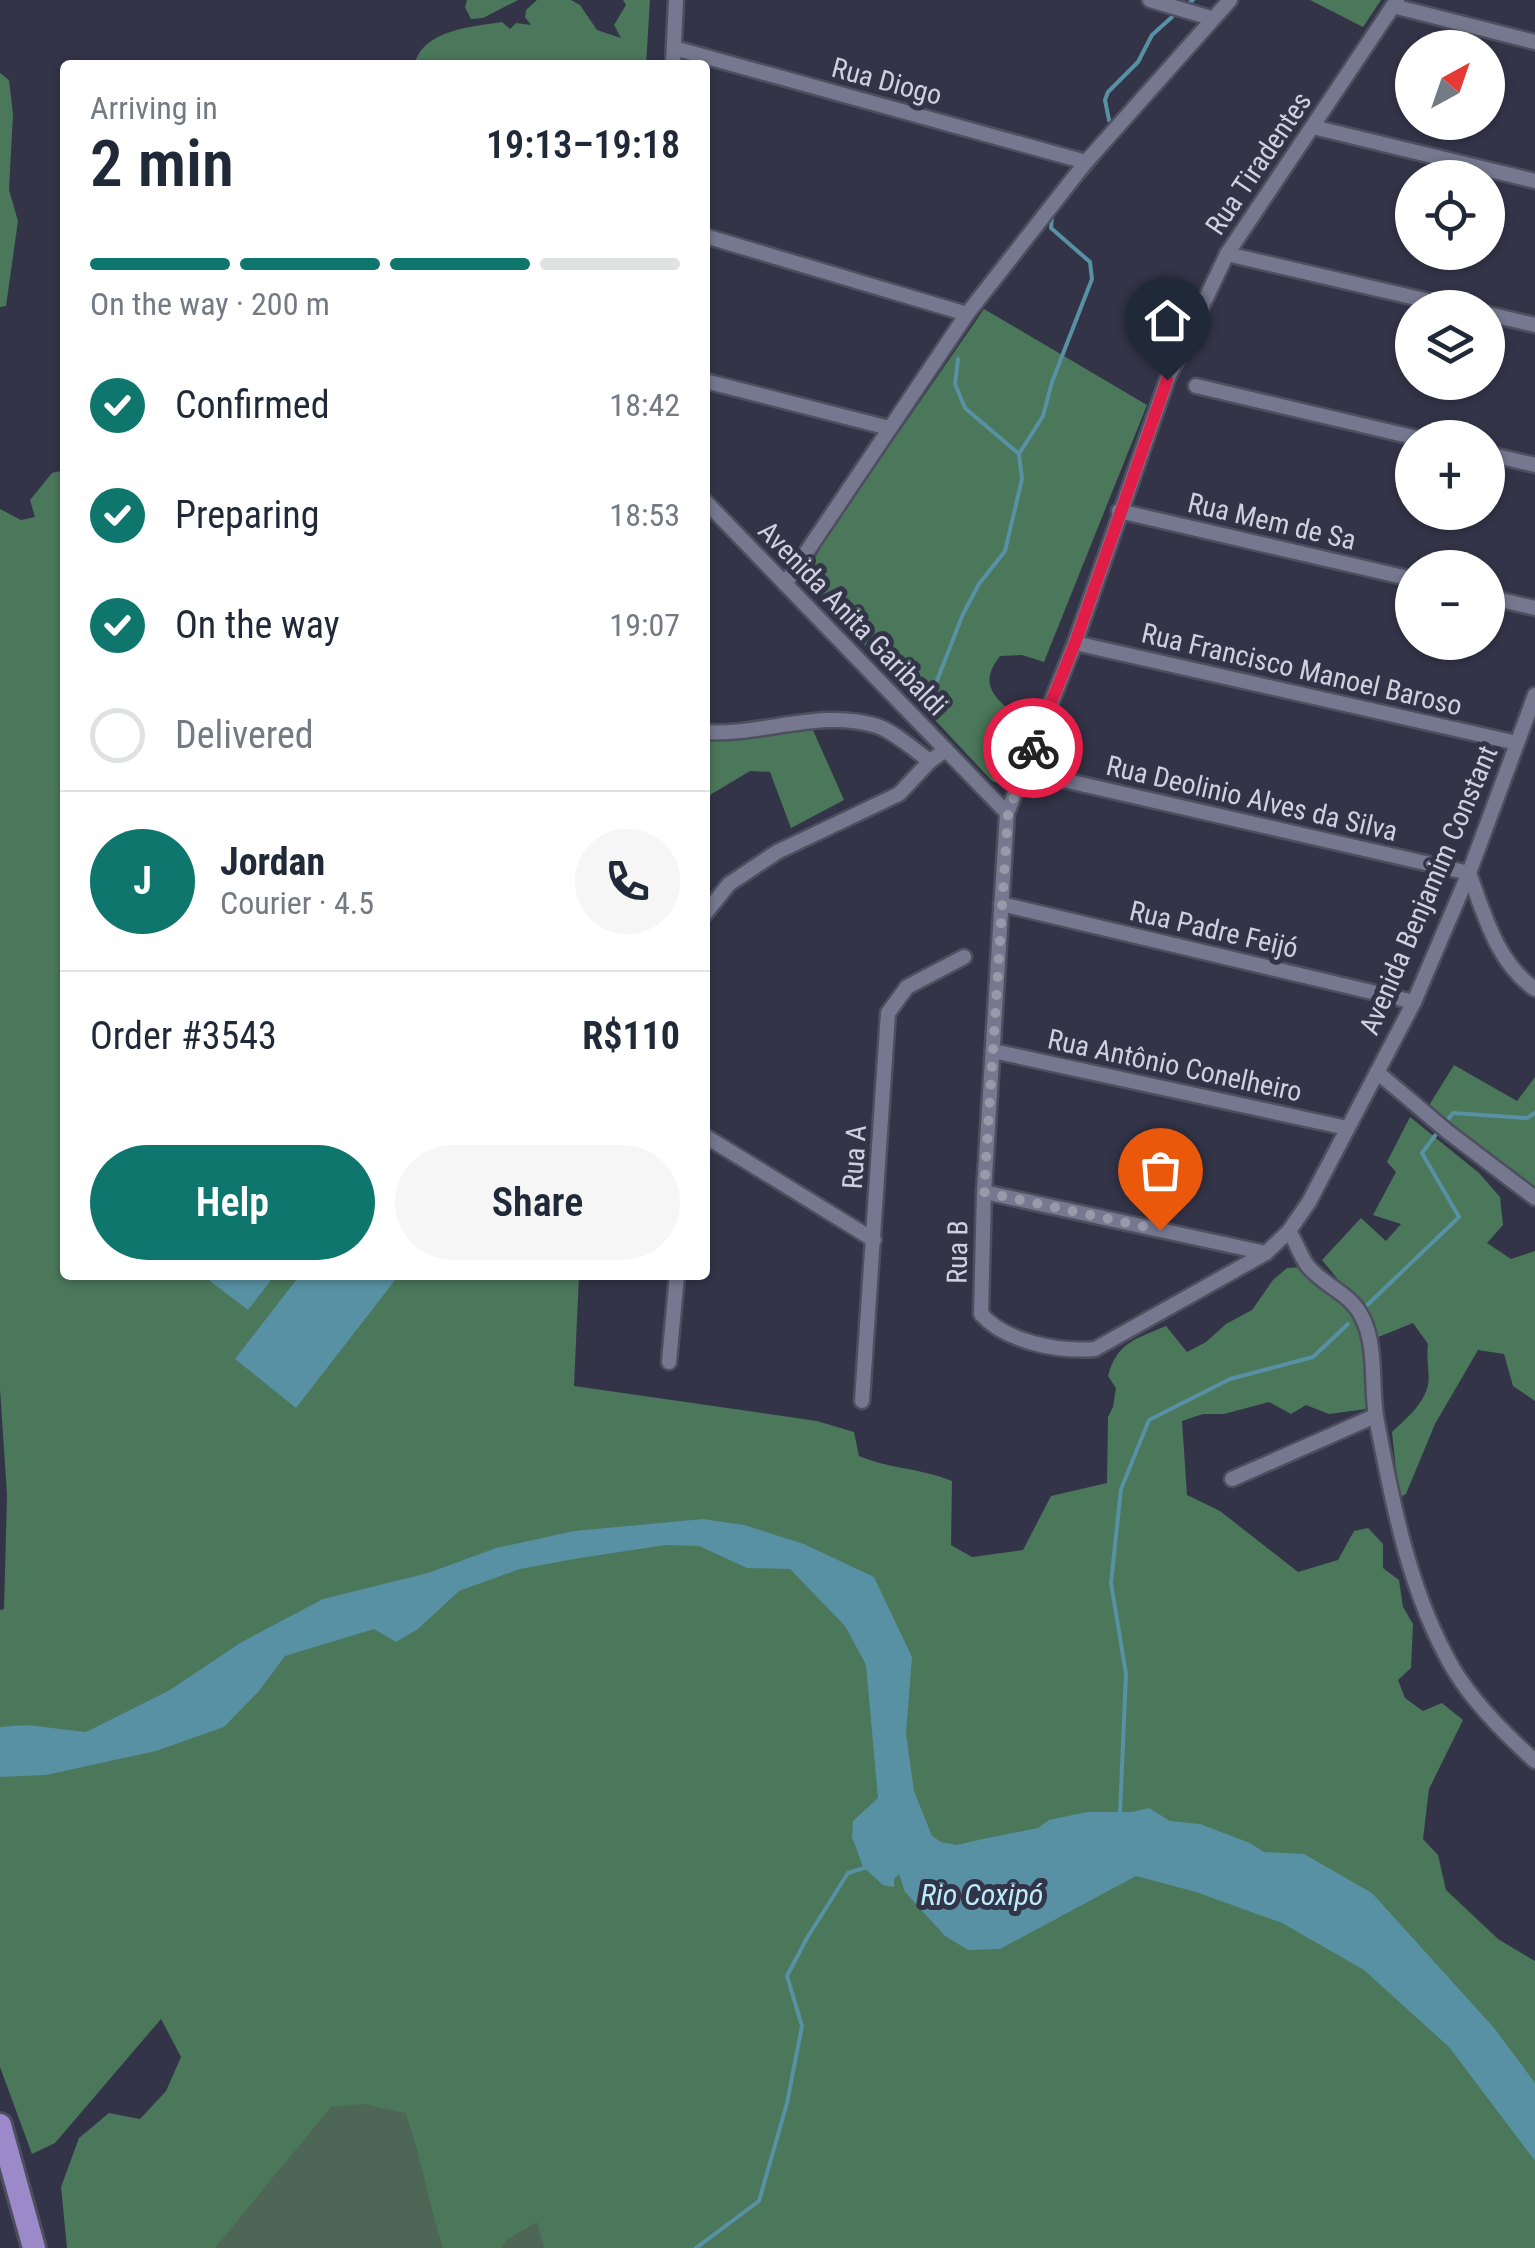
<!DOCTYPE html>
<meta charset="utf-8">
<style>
:root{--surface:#fff;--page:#f6f6f7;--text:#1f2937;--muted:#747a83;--line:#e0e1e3;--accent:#0f766e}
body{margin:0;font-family:"Roboto Condensed",sans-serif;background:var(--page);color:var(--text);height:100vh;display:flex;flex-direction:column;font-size:38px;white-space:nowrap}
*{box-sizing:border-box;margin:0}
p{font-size:32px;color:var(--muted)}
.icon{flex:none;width:55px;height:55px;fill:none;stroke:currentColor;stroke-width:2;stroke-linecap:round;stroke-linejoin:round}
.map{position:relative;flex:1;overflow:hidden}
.side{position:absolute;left:60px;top:60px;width:650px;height:1220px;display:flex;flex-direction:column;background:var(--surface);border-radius:10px;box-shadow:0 2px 8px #0004}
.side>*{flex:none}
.needle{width:65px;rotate:40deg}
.tools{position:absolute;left:1395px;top:30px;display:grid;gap:20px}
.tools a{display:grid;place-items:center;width:110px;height:110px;border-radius:50%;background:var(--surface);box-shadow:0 2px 8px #0004;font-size:50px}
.pin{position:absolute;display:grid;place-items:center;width:85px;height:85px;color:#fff;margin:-102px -42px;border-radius:50% 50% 50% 0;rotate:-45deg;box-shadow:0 0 10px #0007}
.pin .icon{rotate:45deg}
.courier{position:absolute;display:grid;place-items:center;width:100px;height:100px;margin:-50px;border:8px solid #e11d48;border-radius:50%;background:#fff;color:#222;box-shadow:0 2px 12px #0007}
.headline em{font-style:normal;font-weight:600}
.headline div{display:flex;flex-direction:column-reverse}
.headline{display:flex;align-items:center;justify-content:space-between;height:170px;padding:0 30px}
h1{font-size:65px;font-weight:600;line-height:75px}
.bar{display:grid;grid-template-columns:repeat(4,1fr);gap:15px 10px;align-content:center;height:120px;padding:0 30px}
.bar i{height:12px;border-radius:8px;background:var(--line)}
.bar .selected{background:var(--accent)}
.bar p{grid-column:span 4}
.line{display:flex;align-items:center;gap:25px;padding:0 30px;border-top:2px solid var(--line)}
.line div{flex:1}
.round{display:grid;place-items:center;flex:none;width:105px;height:105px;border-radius:52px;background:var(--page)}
ol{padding:0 30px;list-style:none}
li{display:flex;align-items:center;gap:30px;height:110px}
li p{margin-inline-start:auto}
li .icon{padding:10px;border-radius:50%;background:var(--accent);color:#fff;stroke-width:4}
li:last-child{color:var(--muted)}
li i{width:55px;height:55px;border:5px solid var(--line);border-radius:50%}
.cta{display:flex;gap:20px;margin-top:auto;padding:20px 30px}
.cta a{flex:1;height:115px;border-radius:60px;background:var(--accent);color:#fff;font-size:40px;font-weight:600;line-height:115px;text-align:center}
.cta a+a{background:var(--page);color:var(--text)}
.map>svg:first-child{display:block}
.green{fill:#4d6655}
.forest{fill:#4b775b}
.water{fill:#5791a3}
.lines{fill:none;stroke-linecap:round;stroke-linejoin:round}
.stream{stroke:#5791a3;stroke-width:4}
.minor-casing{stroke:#4d4f5f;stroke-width:19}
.primary-casing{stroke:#4d4f5f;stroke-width:28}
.minor{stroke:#76788f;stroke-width:14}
.primary{stroke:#9c89ca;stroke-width:22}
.done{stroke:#989aaa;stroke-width:10;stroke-dasharray:0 18}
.route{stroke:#e11d48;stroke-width:12}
.labels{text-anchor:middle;stroke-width:10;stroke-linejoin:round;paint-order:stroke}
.street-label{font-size:28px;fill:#cfd1de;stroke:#333448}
.water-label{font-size:30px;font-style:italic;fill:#b9edfe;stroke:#333448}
</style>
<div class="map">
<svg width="1535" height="2248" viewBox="0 0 1535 2248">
<rect width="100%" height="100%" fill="#333448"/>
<polygon class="green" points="375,2048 611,2248 213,2248"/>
<g class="forest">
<polygon points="467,0 518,0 483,18 471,19 465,7"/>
<path d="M537 0H571L580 5 597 30 621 38 614 25 626 5 623 0H650L646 65H414C424 29 471 27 502 22L510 29 516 23 531 25 525 17 526 10Z"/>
<polygon points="1310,0 1381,0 1363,27"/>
<polygon points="0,73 9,80 13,114 9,190 18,221 6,306 0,307"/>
<path d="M984 309 1147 405 1044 662 1022 655 1000 656C973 690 1004 703 1027 725L1003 785 992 781 819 596 807 572 827 536Z"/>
<path d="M65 470V1275H579L574 1386 817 1421 854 1432 859 1456C889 1469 921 1468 952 1481L951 1545 972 1557 1023 1550 1051 1496 1107 1483 1108 1417 1113 1407 1116 1388 1108 1376C1117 1342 1136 1339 1166 1326L1187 1352 1206 1342 1226 1324 1252 1310 1273 1280 1287 1268 1304 1267 1349 1293 1322 1260 1361 1218 1386 1241 1401 1224 1373 1215 1396 1172 1387 1162 1410 1117 1479 1173 1500 1197 1503 1225 1487 1243 1511 1259 1535 1251V1401L1513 1386 1504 1354 1478 1350 1435 1424 1406 1494 1399 1498 1392 1432C1405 1420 1424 1404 1428 1385 1430 1374 1426 1358 1428 1344L1413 1323 1366 1342V1409L1329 1414 1306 1405 1291 1414 1269 1402 1224 1414H1203L1182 1421 1187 1495 1220 1511 1298 1572 1338 1560 1354 1531 1368 1528 1383 1544V1568L1399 1580 1403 1607 1413 1624 1411 1668 1398 1680 1405 1698 1423 1711 1442 1703 1463 1720 1429 1789 1423 1839 1438 1855 1446 1890 1498 1939 1535 1961V2248H544L537 2222 508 2239 501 2248H443C428 2203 422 2157 405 2113L363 2104 331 2107 215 2248H67L61 2187 79 2138 109 2113 140 2119 166 2091 181 2057 161 2019 55 2143 32 2154 0 2067V1610L4 1609 7 1495 0 1389V509L21 520 35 517 30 500 52 473Z"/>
<polygon points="812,728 844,800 791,828 770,772 750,771 705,798 705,739"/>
<polygon points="1454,1065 1517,1101 1535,1077 1535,1195 1425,1112"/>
</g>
<g class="water">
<polygon points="202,1275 275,1275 248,1310"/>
<polygon points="300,1275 399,1275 296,1408 235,1359"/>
<polygon points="703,1519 744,1525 804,1544 874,1577 912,1657 906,1734 914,1791 932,1836 941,1842 957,1845 983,1839 1038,1828 1049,1820 1087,1812 1132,1812 1149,1808 1170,1821 1200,1824 1250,1843 1264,1852 1304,1854 1372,1893 1495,2029 1535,2083 1535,2161 1449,2047 1364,1970 1282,1923 1196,1892 1136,1876 1000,1949 968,1950 945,1936 905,1892 899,1874 894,1879 894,1887 883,1885 863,1867 852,1837 853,1821 878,1798 866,1665 845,1626 790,1569 747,1568 699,1546 666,1545 580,1558 520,1569 459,1591 418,1629 396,1642 374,1629 285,1656 259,1691 224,1727 156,1751 46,1775 0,1777 0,1727 27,1725 86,1732 170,1690 240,1643 323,1599 428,1573 496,1548 574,1531"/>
</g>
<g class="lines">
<g class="stream">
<polyline points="1189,3 1193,0"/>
<polyline points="1109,120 1105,100 1108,92 1138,62 1152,35 1172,17"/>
<polyline points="1076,186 1112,143"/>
<polyline points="958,359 955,384 965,408 1019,454"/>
<polyline points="936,683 963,614 979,584 1005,551 1022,479 1019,454 1043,416 1052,382 1092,279 1090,262 1051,228 1052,217"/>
<polyline points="1446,1122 1453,1113 1527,1118 1535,1113"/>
<polyline points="1361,1311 1459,1217 1422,1153 1440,1129"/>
<polyline points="1120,1813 1126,1674 1111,1583 1121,1489 1149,1420 1230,1379 1313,1357 1348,1324"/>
<polyline points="696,2248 759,2201 787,2103 802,2026 787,1976 807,1938 848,1873 867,1867"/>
</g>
<defs>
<g id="minor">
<polyline points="1150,0 1211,18"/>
<path d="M1397 0 1227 254 1167 380 1075 643 1007 813 984 1192 981 1314C1006 1342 1058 1352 1095 1349L1266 1253 1289 1231 1309 1202 1414 1002 1469 873 1535 695"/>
<polyline points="1393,6 1535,42"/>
<polyline points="674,48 1086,162"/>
<polyline points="673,65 676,0"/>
<polyline points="1313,127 1535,181"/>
<polyline points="705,236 967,314"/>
<polyline points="1227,254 1459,308"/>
<polyline points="1488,314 1535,325"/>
<polyline points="705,381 889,428"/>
<polyline points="1196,386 1417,438"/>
<polyline points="1488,454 1535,465"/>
<polyline points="705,501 1007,813"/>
<polyline points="1119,511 1412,579"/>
<polyline points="785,584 967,314 1086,162 1230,0"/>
<polyline points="1488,597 1535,608"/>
<polyline points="1075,643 1517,743"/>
<path d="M705 732C762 736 821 708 877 726 895 732 914 750 930 761"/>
<polyline points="1024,771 1469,873"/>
<path d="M1469 873C1484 914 1497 963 1535 989"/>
<polyline points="1001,904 1414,1002"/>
<polyline points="705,914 729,884 777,852 899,794 930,761 946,750"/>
<polyline points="993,1051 1347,1128"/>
<polyline points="1377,1072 1448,1132 1535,1198"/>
<polyline points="705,1136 874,1240"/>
<polyline points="984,1192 1266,1253"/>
<path d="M1289 1231C1296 1242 1300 1255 1307 1265 1323 1286 1350 1292 1362 1317 1378 1348 1370 1389 1377 1422 1393 1506 1410 1595 1454 1670 1474 1703 1506 1735 1535 1761"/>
<polyline points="669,1362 677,1275"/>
<polyline points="862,1401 888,1013 907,987 964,957"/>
<polyline points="1232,1479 1375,1416"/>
</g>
<polyline id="primary" points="0,2125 34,2248"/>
</defs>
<use href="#minor" class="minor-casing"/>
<use href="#primary" class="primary-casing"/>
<use href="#minor" class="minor"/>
<use href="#primary" class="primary"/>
</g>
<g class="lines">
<polyline class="done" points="1033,748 1008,813 984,1192 1160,1230"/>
<polyline class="route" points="1033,748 1075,643 1167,380"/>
</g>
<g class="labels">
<g class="street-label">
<text transform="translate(887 81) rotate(15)" y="10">Rua Diogo</text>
<text transform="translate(1258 163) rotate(-56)" y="10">Rua Tiradentes</text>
<text transform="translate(1272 521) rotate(13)" y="10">Rua Mem de Sa</text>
<text transform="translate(853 618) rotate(46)" y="10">Avenida Anita Garibaldi</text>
<text transform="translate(1302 669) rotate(13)" y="10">Rua Francisco Manoel Baroso</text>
<text transform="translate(1252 798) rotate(13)" y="10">Rua Deolinio Alves da Silva</text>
<text transform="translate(1428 890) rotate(-67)" y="10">Avenida Benjamim Constant</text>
<text transform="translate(1214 929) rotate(13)" y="10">Rua Padre Feijó</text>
<text transform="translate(1175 1065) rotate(12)" y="10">Rua Antônio Conelheiro</text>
<text transform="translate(854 1157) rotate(-86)" y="10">Rua A</text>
<text transform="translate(957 1252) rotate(-89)" y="10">Rua B</text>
</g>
<g class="water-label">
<text x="982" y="1905">Rio Coxipó</text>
</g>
</g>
</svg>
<div class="tools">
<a><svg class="needle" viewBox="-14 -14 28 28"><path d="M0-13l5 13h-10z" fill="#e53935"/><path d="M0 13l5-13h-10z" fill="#747a83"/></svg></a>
<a><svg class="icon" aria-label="locate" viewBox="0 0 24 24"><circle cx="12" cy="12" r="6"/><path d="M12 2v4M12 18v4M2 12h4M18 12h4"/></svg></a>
<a><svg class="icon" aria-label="layers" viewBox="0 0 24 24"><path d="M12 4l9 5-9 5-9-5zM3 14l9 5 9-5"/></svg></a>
<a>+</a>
<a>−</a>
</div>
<div class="pin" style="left:1160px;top:1230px;background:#ea580c"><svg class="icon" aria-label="bag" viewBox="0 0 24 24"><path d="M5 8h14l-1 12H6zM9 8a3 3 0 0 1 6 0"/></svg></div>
<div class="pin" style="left:1167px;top:380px;background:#1f2937"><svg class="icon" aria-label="home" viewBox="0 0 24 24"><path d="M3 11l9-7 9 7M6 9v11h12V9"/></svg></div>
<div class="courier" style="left:1033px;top:748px"><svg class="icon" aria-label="bike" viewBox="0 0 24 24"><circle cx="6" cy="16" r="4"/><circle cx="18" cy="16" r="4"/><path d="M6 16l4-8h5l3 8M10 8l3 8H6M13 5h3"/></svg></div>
<section class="side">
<div class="headline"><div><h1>2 min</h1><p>Arriving in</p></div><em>19:13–19:18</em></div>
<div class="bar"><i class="selected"></i><i class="selected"></i><i class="selected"></i><i></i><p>On the way · 200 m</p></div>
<ol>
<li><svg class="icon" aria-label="check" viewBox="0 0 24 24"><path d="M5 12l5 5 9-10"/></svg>Confirmed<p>18:42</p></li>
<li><svg class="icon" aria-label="check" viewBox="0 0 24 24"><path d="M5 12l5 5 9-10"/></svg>Preparing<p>18:53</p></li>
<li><svg class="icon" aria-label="check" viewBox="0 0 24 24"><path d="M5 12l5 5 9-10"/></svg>On the way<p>19:07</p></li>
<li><i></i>Delivered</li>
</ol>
<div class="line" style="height:180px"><b class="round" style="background:var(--accent);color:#fff">J</b><div><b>Jordan</b><p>Courier · 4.5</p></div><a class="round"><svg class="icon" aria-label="phone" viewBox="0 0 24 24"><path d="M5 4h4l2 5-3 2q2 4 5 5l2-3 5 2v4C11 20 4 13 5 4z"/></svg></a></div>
<div class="line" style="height:130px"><div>Order #3543</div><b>R$110</b></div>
<div class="cta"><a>Help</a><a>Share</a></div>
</section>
</div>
